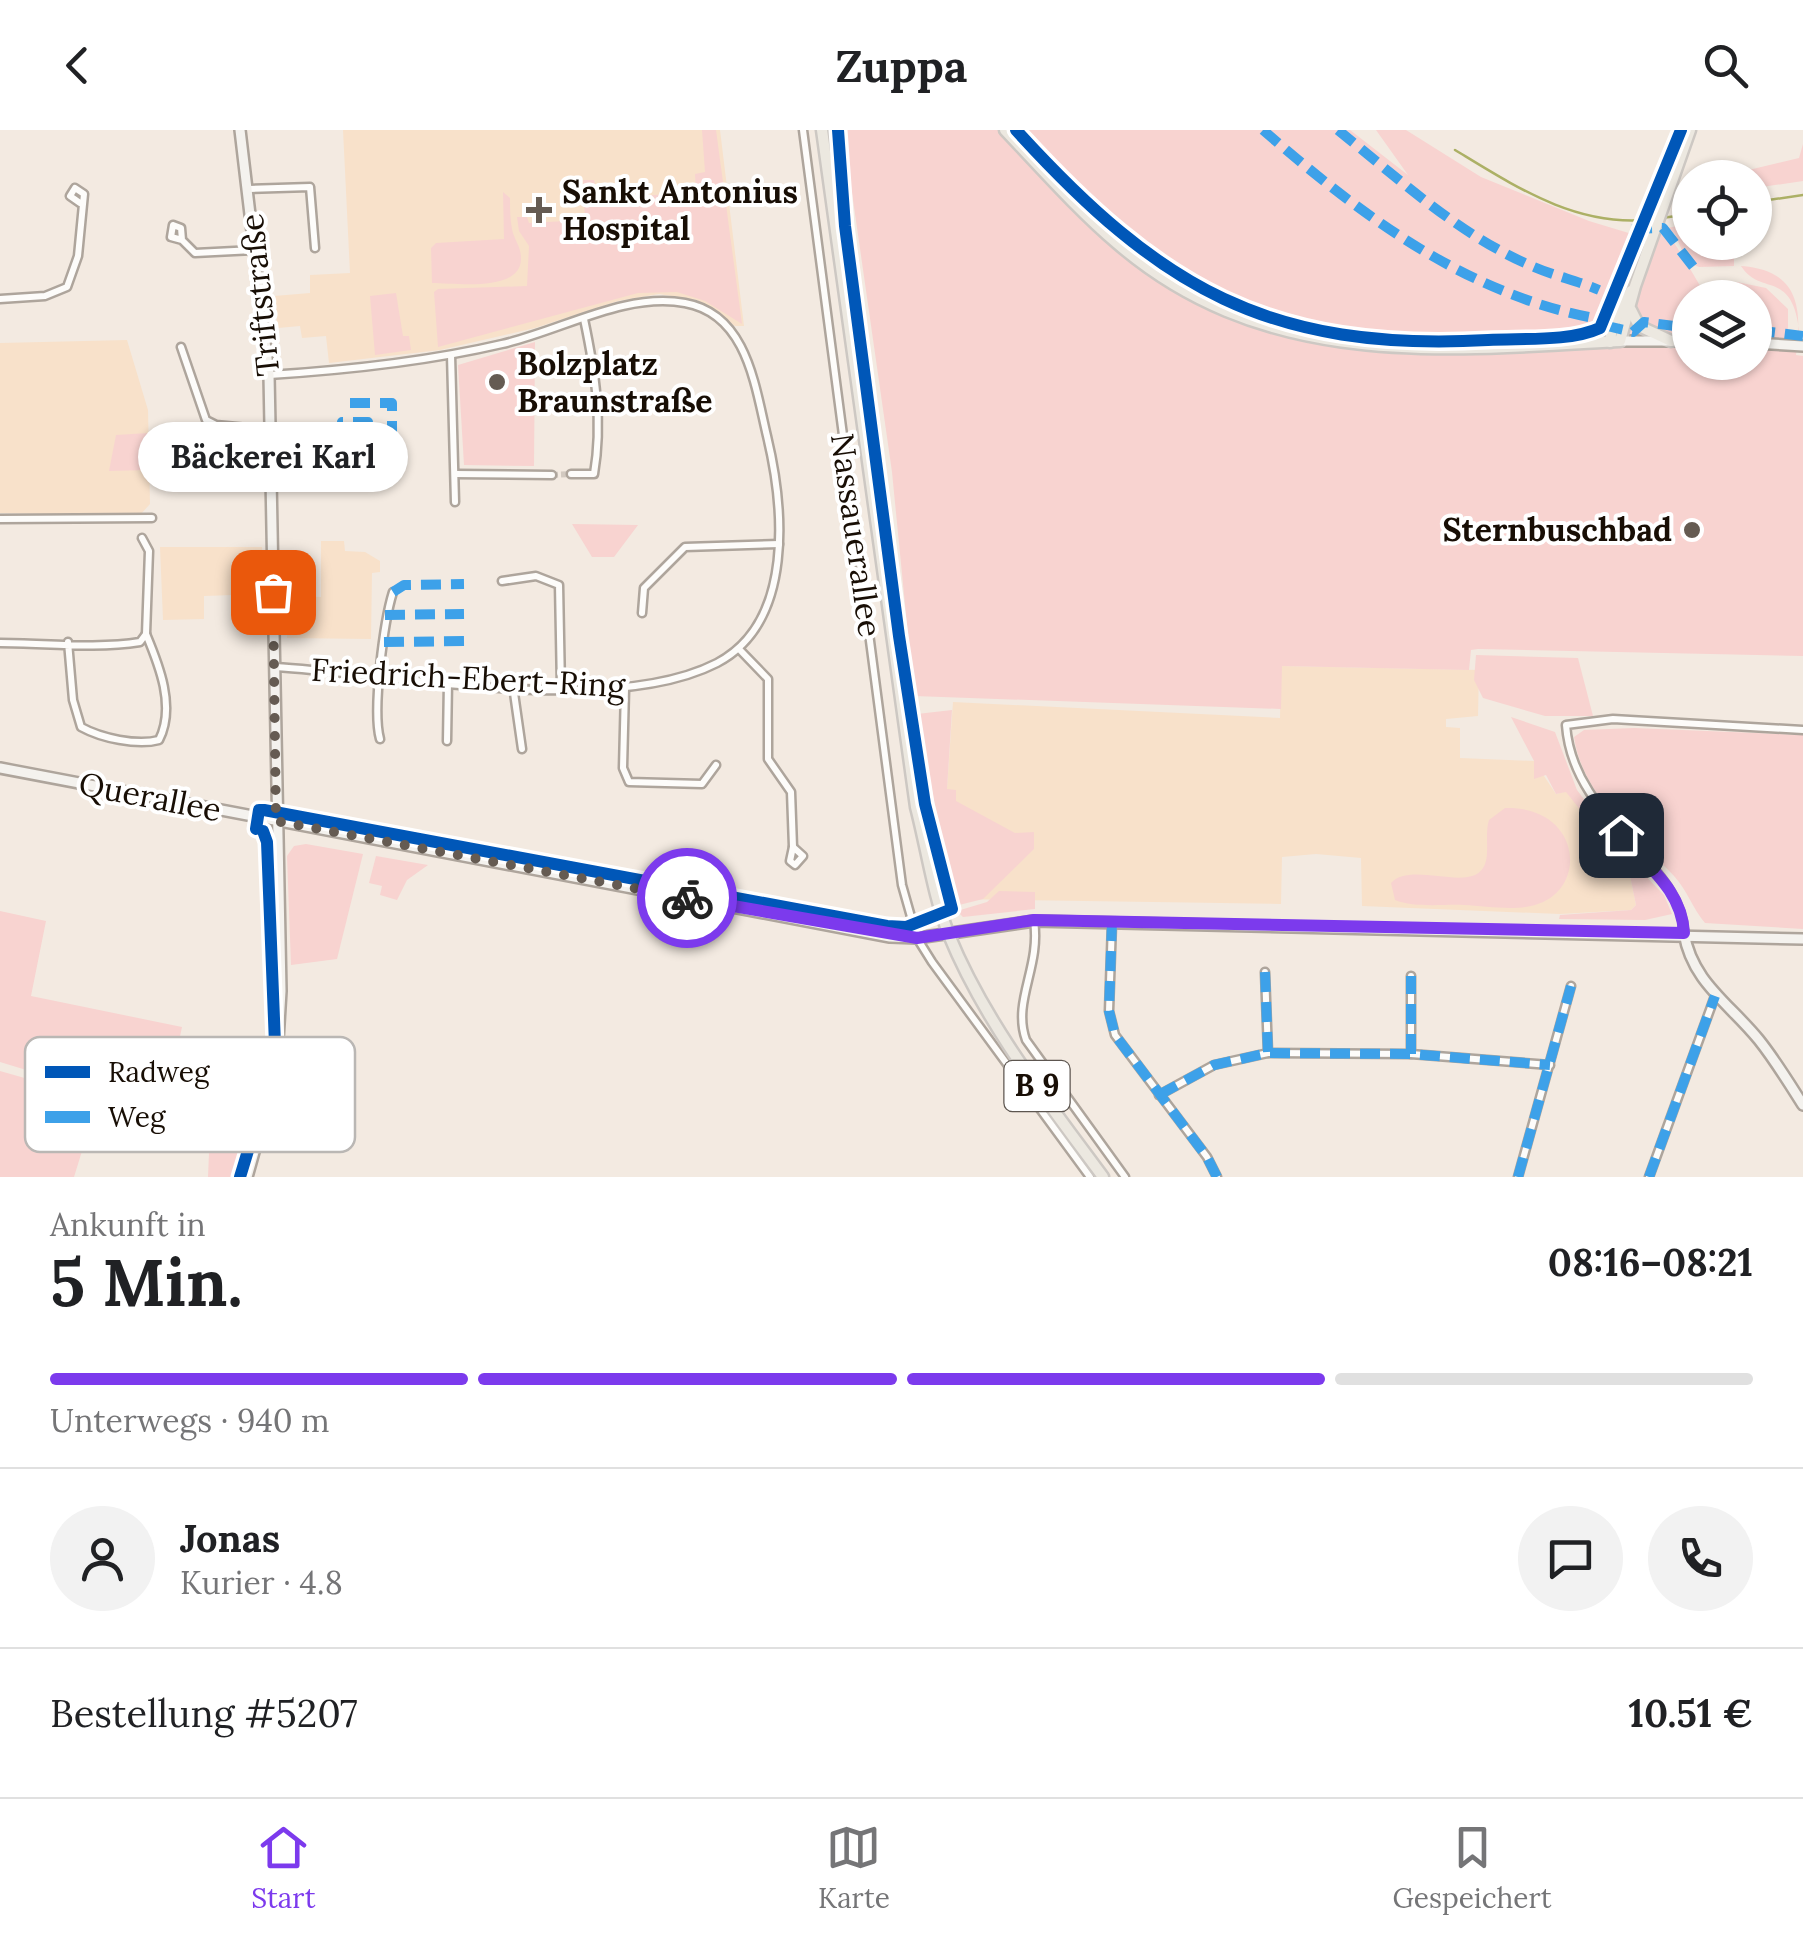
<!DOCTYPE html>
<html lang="de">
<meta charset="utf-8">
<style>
:root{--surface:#fff;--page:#f2f2f2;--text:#202124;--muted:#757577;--line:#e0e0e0;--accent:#7c3aed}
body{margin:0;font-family:Lora,serif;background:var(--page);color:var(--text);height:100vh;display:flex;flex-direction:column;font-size:38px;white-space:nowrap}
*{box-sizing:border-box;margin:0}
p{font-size:32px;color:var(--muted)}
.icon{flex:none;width:55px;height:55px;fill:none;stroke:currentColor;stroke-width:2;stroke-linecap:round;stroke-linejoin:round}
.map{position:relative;height:1047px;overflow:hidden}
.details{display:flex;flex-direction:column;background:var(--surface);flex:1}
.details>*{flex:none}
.controls{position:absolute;left:1672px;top:30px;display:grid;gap:20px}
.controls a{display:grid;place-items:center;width:100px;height:100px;border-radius:50%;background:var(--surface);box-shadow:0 2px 8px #0004;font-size:50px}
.pin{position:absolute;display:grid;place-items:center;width:85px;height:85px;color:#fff;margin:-42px;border-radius:20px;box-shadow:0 5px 15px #0006}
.courier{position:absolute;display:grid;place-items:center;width:100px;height:100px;margin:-50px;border:8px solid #7c3aed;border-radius:50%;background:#fff;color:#222;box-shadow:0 2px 12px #0007}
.bubble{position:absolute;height:70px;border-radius:35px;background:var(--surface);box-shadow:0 2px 8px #0004;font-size:32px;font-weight:800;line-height:70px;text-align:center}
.head em{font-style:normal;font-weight:800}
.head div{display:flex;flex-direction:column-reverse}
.head{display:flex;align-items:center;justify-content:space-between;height:170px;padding:0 50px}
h1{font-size:65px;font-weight:800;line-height:75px}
.bar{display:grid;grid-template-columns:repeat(4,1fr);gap:15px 10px;align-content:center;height:120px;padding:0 50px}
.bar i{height:12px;border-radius:8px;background:var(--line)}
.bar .current{background:var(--accent)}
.bar p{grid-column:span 4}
.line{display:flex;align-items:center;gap:25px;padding:0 50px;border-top:2px solid var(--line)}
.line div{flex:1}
.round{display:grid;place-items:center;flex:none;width:105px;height:105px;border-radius:52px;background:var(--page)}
header{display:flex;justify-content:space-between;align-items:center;height:130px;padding:0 50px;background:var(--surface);font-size:45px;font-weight:800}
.tab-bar{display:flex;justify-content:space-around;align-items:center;height:140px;border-top:2px solid var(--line);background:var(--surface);font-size:28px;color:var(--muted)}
.tab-bar a{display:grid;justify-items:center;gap:5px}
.tab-bar .current{color:var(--accent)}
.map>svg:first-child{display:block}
.built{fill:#f8e1ca}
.green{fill:#f8d3d0;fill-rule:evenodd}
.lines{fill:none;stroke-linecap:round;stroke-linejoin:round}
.stream{stroke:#acb065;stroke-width:2.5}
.street-tunnel{stroke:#d2c9c0;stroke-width:6;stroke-dasharray:6 3;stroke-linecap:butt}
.street-casing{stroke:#aea59c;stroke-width:11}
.secondary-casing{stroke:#aea59c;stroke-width:14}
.primary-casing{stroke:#cdc8c3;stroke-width:15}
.street{stroke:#fdfcfa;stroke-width:6}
.secondary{stroke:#f4f2ee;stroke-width:9}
.primary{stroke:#ece8e0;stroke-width:10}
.quiet{stroke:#3da1e9;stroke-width:10;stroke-dasharray:20 10;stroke-linecap:butt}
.cycleway-casing{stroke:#fff;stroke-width:19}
.cycleway{stroke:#0057b8;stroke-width:12}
.done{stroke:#655b52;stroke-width:10;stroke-dasharray:0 18}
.route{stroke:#7c3aed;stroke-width:12}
.poi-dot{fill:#655b52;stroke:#fff;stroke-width:4}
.labels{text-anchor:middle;stroke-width:8;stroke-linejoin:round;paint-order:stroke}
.shield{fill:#fff;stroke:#5d5650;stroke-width:2.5}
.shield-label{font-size:30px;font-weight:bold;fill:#180e05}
.poi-label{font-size:32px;font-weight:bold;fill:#180e05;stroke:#fff;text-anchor:start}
.street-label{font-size:32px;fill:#180e05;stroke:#fff}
.key{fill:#fff;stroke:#bab7b4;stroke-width:2.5}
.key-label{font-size:28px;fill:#180e05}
</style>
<header><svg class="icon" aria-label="back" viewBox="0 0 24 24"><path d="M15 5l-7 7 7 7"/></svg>Zuppa<svg class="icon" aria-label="search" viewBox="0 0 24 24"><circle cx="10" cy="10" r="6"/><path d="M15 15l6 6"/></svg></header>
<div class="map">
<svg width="1803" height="1047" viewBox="0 0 1803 1047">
<rect width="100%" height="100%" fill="#f3eae1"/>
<g class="built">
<polygon points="343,0 720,0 744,196 735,196 697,170 659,164 618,171 535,198 440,220 329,233 326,206 302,208 300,196 278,198 274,166 310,163 310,145 350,143"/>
<polygon points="127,210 148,280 150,374 139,386 0,383 0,213"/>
<polygon points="321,411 344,411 345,421 365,422 380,431 380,442 372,443 371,509 287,508 288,466 321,467"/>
<polygon points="160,417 262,417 263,464 204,466 204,489 163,490"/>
<polygon points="1281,536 1479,540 1478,586 1446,589 1446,597 1460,598 1460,628 1534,631 1556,664 1567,661 1629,741 1636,775 1631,780 1560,784 1362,776 1361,728 1316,724 1282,727 1281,774 958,769 947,658 953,572 1280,588"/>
</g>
<g class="green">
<polygon points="702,0 716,0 742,194 705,171 677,162 638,163 438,217 434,162 438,159 527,156 529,116 519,101 517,87 527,87 529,93 585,90 583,50 594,50 599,69 696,62 695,44 705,42"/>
<path d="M843 0H1350L1408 45 1376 0H1406L1481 47 1589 91 1632 104 1663 99C1672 106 1694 146 1701 157H1732L1737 152 1766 158 1788 179V209L1800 210C1795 136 1761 168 1741 136 1797 140 1803 175 1796 225L1803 226V526L1478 519 1471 520 1469 540 1282 536 1281 579 914 566 892 342ZM1690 168H1755V232H1690Z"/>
<polygon points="1803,14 1803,51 1755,58 1755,48 1736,47 1736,43 1799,28"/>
<path d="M503 62 510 68C510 78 510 89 512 99 514 110 521 116 521 128 522 163 455 153 432 153L431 118 436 113 504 109Z"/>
<polygon points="1690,94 1690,112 1734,113 1734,136 1699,137 1687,132 1675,104 1667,98"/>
<polygon points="396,163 403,206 409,206 411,220 375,225 370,166"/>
<polygon points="535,212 534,336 464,335 458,235"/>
<polygon points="148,303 149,340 109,341 116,305"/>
<polygon points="572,394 638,395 614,427 592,427"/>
<polygon points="1476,525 1578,528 1593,586 1545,586 1483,568 1474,550"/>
<polygon points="952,580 947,659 956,660 956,671 1015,703 1034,702 1034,719 983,769 955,776 917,584"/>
<polygon points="1511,587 1555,602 1577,660 1630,730 1664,765 1672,784 1645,790 1559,789 1560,785 1631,780 1636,775 1629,741 1566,662 1556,664 1546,645 1534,649 1534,631"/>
<path d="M1634 598 1803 605V799L1705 793C1693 779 1687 760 1674 746 1635 704 1583 668 1574 607L1584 600Z"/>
<path d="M1505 678C1582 676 1589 760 1535 775 1514 781 1486 776 1464 775 1443 774 1414 778 1395 770L1391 753C1411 731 1468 762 1483 738 1491 726 1484 705 1489 690Z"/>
<polygon points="306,714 363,724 337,829 291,835 287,726 294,716"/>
<polygon points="376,726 428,735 407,750 397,770 380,765 382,756 369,753"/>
<polygon points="999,761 1035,762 1035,779 963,787 957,781 987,772"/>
<polygon points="0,781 46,791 31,866 182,897 164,982 0,932"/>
<polygon points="0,941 158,986 164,1012 90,995 74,1047 0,1047"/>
<polygon points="208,960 259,977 237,1047 208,1047 209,1023 219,1009 226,983 204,976"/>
</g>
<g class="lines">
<g class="stream">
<path d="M1455 20C1516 57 1579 99 1654 89"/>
<polyline points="1755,72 1803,65"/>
<polyline points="1662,88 1690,84"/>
</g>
<polyline class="street-tunnel" points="552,345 571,344"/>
<defs>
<g id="street">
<polyline points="803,0 902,755 917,808 932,832 1090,1047"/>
<polyline points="250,59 310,57 315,118"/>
<polyline points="182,110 171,107 173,95 181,98 182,110 195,123 254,120"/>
<polyline points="0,169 45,166 67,157 78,126 84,64 75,58 70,66 80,73"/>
<polyline points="181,217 206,290 216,295 270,300"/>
<polyline points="451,225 455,372"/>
<path d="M269 245C348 240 425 232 502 214 561 201 624 162 685 173 747 184 755 256 767 306 784 377 795 492 717 533 610 588 396 544 275 537"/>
<polyline points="455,344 552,345"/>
<path d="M571 344H594C603 292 595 241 584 189"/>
<polyline points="0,389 152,388"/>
<polyline points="142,408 149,421 146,504"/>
<polyline points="502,451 536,446 559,455 561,558"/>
<polyline points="642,483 644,458 685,417 779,414"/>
<path d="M0 513C45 513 96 519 140 512L146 504C159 535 176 577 159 610 137 616 101 608 81 597L73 570 68 512"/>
<polyline points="739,519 768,549 768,629 791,662 793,717"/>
<polyline points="513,556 522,619"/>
<polyline points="625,559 623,638 629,652 702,654 716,635"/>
<path d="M380 609C372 580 384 491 393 462"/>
<polyline points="447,611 448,552"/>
<polygon points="793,717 803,726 795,735 790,731"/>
<path d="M1034 791C1041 837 1012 871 1026 910L1125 1047"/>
<polyline points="1112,793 1109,881 1115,905 1207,1027 1217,1047"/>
<path d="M1684 803C1682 731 1573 692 1566 595L1613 589 1803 600"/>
<polyline points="1265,842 1268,923"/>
<polyline points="1411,924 1411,846"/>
<polyline points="1159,965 1214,935 1268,923 1411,924 1550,935"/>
<polyline points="1518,1047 1571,856"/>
<polyline points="1649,1047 1715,866"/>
</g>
<g id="secondary">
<polyline points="240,0 269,245 281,861 276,944 247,1047"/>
<polyline points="1620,211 1690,211"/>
<polyline points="1755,213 1803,216"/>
<polyline points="0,638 890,807 917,808 1034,791 1803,809"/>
<path d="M1684 803C1692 852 1730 874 1759 910 1775 930 1789 953 1803 975"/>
</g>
<g id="primary">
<path d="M822 0 916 677C927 719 933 765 949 805 985 893 1047 971 1103 1047"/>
<path d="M1005 0C1042 39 1077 79 1118 114 1265 240 1441 221 1620 211L1635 156 1690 0"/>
<polyline points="1631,180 1639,196 1671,211"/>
<polyline points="1610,212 1612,197 1631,161"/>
</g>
</defs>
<use href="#street" class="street-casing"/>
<use href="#secondary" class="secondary-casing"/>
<use href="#primary" class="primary-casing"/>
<use href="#street" class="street"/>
<use href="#secondary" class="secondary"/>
<use href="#primary" class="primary"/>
<g class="quiet">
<path d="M1263 0C1363 87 1471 168 1605 190"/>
<path d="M1338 0C1399 49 1460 106 1534 137 1555 146 1578 151 1599 160"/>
<polyline points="1632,99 1663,98 1695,139"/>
<polyline points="1603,195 1633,202 1644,192 1690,198"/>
<polyline points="1755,200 1803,206"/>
<polyline points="350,273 392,273 392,339"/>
<polyline points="342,311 342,292 368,292 368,339"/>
<polyline points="393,462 404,455 464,454"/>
<polyline points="385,485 464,484"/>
<polyline points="384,512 465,511"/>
<polyline points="1112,791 1109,881 1115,905 1207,1027 1217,1047"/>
<polyline points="1265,842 1268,923"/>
<polyline points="1411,924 1411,846"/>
<polyline points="1159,965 1214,935 1268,923 1411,924 1550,935"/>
<polyline points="1518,1047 1571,856"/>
<polyline points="1649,1047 1715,866"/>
</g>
<defs>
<g id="cycleway">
<path d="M1016 0C1160 158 1268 222 1488 210 1521 208 1570 212 1600 198L1681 0"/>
<polyline points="256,699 259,680 264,680 887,796 906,797 952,779 925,674 899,506 845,96 838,0"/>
<polyline points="240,1047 270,948 275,914 267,712 263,701"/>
</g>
</defs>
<use href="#cycleway" class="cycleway-casing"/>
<use href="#cycleway" class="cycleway"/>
</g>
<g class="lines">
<polyline class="done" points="273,462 276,691 687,768"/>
<path class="route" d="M687 768 917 808 1034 790 1684 803C1682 760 1647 736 1621 705"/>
</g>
<g class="poi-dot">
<path d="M534 65h10v10h10v10h-10v10h-10v-10h-10v-10h10z"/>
<circle cx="497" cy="252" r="10"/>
<circle cx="1692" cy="400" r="10"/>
</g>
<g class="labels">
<rect class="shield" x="1004.5" y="931" width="65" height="50" rx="8"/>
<g class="shield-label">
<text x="1037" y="966">B 9</text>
</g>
<g class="poi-label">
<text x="562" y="73">Sankt Antonius<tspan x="562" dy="37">Hospital</tspan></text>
<text x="517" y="245">Bolzplatz<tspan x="517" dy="37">Braunstraße</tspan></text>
<text x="1672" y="411" text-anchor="end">Sternbuschbad</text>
</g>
<g class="street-label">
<text transform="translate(260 165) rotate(-96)" y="11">Triftstraße</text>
<text transform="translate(856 405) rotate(82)" y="11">Nassauerallee</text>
<text transform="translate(468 548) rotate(3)" y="11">Friedrich-Ebert-Ring</text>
<text transform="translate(150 667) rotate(11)" y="11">Querallee</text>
</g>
</g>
<rect x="25" y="907" width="330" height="115" rx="15" class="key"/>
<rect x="45" y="936" width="45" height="12" fill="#0057b8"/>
<rect x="45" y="981" width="45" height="12" fill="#3da1e9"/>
<g class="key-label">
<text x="108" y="952">Radweg</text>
<text x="108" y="997">Weg</text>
</g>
</svg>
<div class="controls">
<a><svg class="icon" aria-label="locate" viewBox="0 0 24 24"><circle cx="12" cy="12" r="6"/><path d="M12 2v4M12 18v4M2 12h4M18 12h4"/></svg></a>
<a><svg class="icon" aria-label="layers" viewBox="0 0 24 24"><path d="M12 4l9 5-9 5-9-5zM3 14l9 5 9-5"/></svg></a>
</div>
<div class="pin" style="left:273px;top:462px;background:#ea580c"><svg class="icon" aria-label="bag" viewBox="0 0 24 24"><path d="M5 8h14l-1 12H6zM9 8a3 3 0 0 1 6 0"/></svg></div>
<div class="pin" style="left:1621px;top:705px;background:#1f2937"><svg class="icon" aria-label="home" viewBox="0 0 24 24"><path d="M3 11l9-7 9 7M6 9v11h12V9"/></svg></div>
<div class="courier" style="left:687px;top:768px"><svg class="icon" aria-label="bike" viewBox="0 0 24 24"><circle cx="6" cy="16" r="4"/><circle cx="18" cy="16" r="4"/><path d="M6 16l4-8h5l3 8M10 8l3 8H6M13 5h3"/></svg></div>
<div class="bubble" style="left:138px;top:292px;width:270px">Bäckerei Karl</div>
</div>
<section class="details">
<div class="head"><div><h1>5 Min.</h1><p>Ankunft in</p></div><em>08:16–08:21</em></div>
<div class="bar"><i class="current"></i><i class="current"></i><i class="current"></i><i></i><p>Unterwegs · 940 m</p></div>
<div class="line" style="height:180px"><a class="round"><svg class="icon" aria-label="person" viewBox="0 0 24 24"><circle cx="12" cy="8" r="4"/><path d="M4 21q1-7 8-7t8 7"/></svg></a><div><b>Jonas</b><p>Kurier · 4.8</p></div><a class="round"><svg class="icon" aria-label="chat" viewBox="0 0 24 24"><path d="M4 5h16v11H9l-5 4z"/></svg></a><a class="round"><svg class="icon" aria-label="phone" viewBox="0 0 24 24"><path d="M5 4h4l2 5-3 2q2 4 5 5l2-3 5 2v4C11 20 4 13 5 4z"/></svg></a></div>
<div class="line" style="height:130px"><div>Bestellung #5207</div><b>10.51 €</b></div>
</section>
<nav class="tab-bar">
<a class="current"><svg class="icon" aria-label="home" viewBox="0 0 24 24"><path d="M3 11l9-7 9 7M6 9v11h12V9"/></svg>Start</a>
<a><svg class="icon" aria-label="map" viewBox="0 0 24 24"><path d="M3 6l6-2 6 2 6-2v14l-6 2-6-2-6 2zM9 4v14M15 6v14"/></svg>Karte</a>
<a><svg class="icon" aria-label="saved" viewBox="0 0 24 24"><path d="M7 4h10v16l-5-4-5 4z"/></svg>Gespeichert</a>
</nav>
